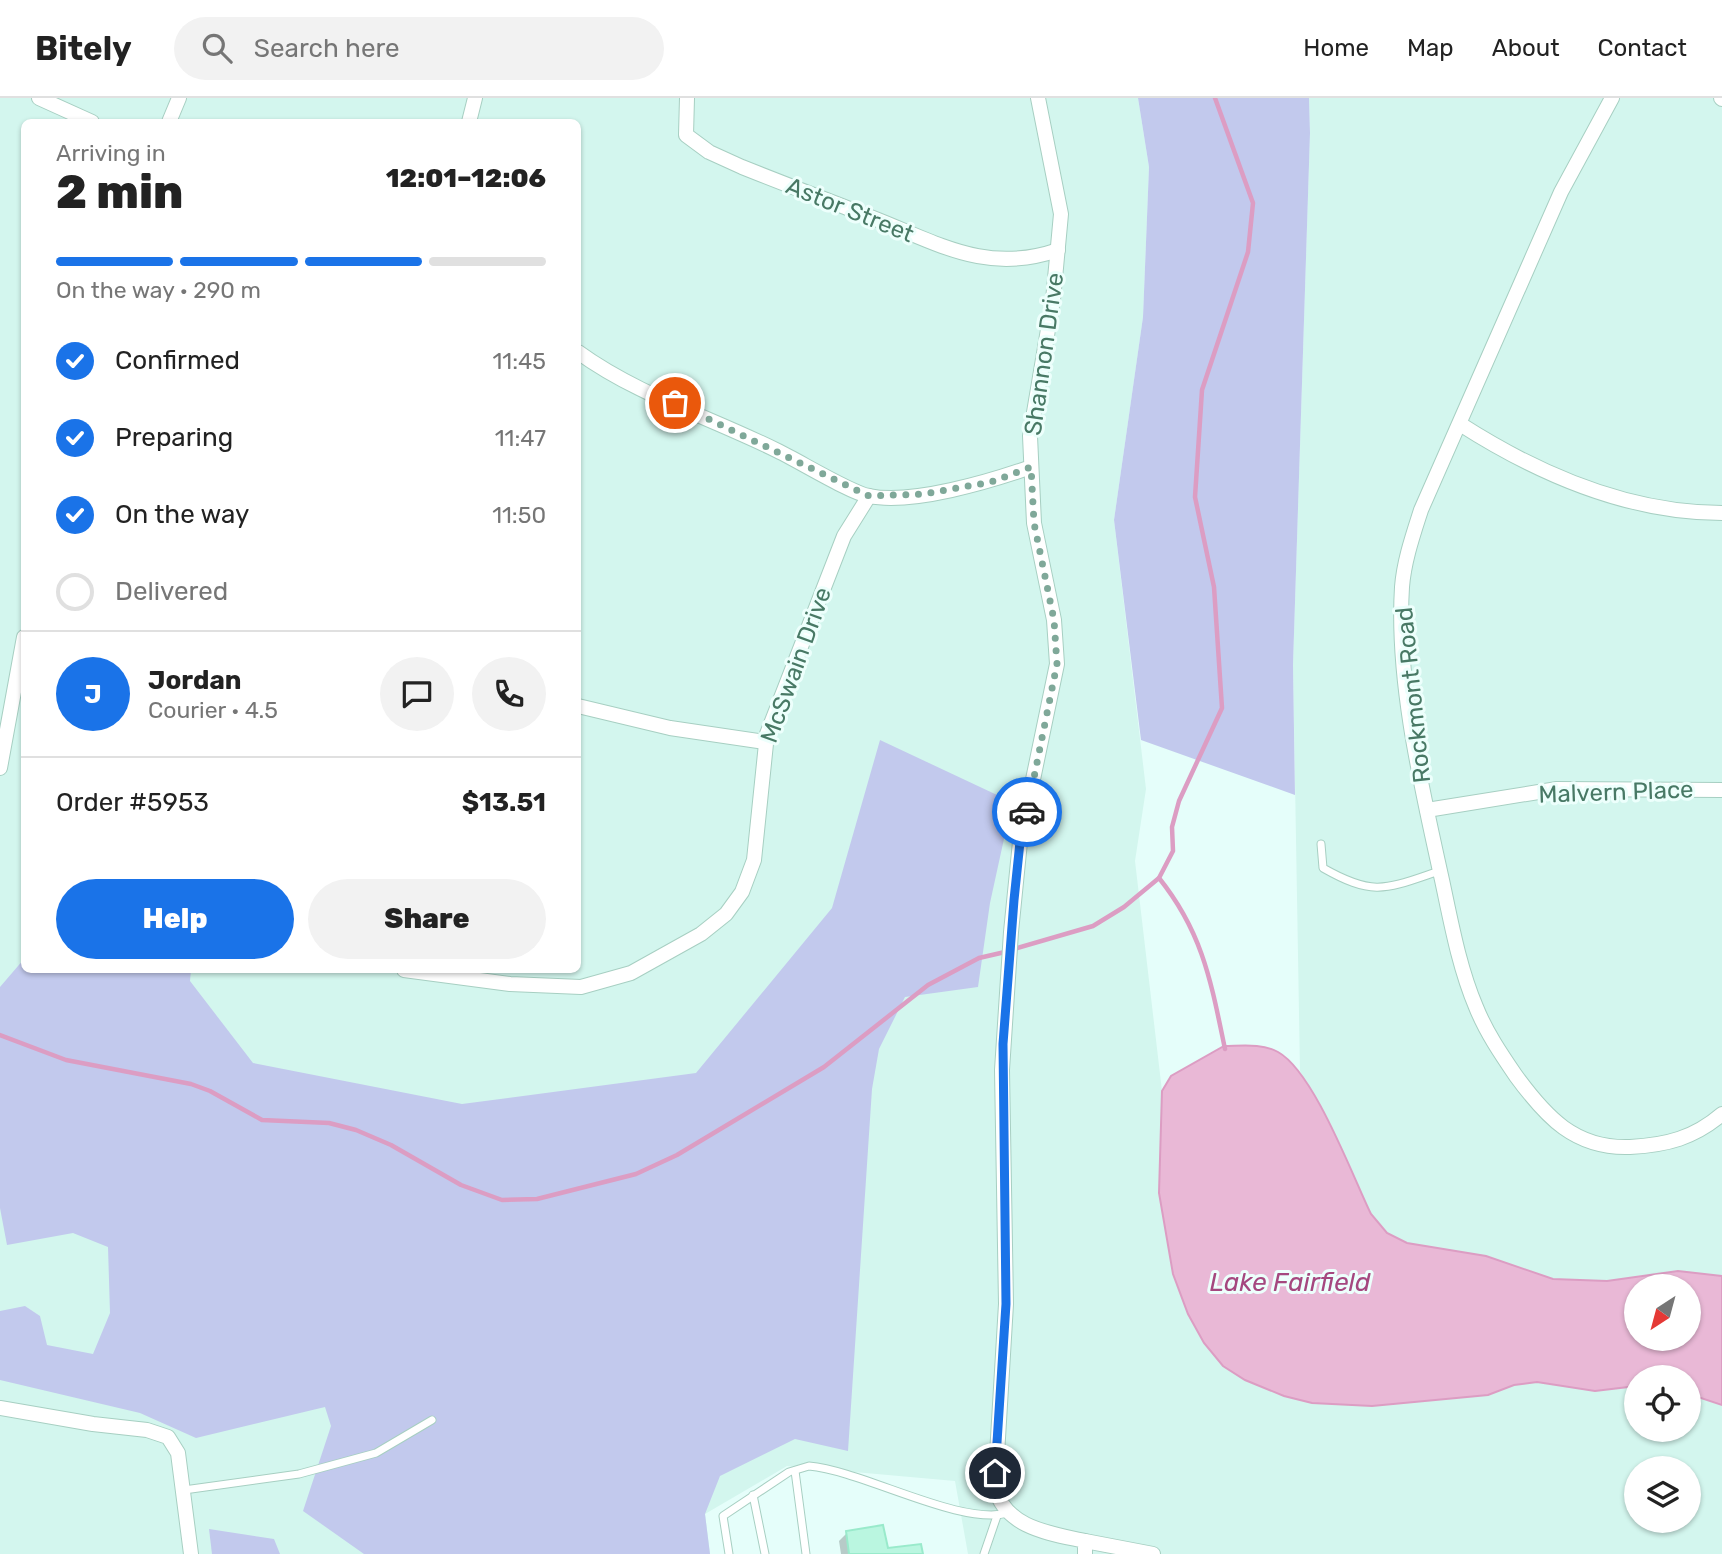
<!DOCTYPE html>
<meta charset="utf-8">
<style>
:root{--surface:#fff;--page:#f2f2f2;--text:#222;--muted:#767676;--line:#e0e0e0;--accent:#1a73e8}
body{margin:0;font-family:Rubik,sans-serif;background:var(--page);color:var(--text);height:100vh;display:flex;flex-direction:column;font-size:26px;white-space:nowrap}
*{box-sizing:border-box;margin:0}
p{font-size:23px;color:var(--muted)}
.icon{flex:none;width:38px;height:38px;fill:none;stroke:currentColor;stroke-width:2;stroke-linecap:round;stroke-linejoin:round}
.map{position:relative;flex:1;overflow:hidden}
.side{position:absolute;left:21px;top:21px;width:560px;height:854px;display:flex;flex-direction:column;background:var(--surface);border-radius:10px;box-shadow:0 2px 5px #0004}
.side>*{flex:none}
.needle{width:46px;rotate:216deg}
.fabs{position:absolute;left:1624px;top:1176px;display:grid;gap:14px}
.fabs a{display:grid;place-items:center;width:77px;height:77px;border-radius:50%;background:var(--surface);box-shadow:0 2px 5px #0004;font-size:35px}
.pin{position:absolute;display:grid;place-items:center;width:60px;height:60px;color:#fff;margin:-30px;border:4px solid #fff;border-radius:50%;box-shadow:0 2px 7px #0007}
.courier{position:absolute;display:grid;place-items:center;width:70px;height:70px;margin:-35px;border:5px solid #1a73e8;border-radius:50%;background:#fff;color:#222;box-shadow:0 2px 9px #0007}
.overview em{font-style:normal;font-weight:800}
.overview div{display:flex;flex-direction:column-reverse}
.overview{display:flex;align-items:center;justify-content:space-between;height:119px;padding:0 35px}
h1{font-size:46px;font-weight:800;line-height:52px}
.bar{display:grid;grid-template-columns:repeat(4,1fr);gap:10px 7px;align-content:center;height:84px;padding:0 35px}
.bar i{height:9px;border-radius:5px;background:var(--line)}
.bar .selected{background:var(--accent)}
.bar p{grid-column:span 4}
.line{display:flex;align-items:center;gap:18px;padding:0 35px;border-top:2px solid var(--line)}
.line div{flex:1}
.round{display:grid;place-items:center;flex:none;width:74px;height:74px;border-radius:37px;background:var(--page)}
ol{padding:0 35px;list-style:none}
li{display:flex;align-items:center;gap:21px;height:77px}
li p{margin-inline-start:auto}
li .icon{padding:7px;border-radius:50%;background:var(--accent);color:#fff;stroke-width:4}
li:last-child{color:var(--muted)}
li i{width:38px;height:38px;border:4px solid var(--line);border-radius:50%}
.action{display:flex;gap:14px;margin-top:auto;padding:14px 35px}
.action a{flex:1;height:80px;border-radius:42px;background:var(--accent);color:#fff;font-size:28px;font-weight:800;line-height:80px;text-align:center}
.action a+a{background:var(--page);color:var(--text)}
header{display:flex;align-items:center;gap:42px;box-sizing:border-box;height:98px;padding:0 35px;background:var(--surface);border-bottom:2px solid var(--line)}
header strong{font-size:33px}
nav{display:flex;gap:38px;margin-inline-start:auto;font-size:24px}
.search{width:490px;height:63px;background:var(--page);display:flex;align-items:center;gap:18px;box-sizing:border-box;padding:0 24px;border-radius:38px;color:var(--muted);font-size:26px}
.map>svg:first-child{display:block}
.residential{fill:#d3f6ee;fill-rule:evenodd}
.green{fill:#c2c9ed}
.water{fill:#e9b8d6;stroke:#dc9dc3;stroke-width:2;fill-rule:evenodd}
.shadow{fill:#0003}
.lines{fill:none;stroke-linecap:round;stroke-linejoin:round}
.stream{stroke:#dc9dc3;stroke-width:4.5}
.building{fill:#baf6e0;stroke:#99eacb;stroke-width:2}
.service-casing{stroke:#a7cfc2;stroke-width:9}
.minor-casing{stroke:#a7cfc2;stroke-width:16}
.service{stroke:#fff;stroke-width:7}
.minor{stroke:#fff;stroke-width:14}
.done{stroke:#7fa899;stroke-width:7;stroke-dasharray:0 12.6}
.route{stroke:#1a73e8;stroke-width:9}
.labels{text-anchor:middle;stroke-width:6;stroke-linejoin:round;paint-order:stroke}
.street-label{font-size:24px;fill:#487965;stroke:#edfffc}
.water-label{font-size:26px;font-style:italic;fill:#a5477f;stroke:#edfffc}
</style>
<header>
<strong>Bitely</strong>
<div class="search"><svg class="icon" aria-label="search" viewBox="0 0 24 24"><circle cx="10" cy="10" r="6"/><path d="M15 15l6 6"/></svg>Search here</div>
<nav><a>Home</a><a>Map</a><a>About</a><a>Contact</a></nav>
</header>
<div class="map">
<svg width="1722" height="1456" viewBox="0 0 1722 1456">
<rect width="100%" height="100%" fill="#e5fefa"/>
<g class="residential">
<path d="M0 0H1138L1149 69 1143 219 1114 422 1146 691 1135 763 1162 993 1159 1095 1204 1245 1223 1268 1245 1282 1460 1297H1488L1514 1287 1537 1284 1594 1293 1636 1288V1332H1689V1296L1722 1307V1456H968L955 1383 787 1368 705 1416 710 1456H0ZM24 24H578V872H24ZM1636 1370H1689V1423H1636Z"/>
<polygon points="1309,0 1722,0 1722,1178 1678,1173 1607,1183 1553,1181 1486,1158 1407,1145 1387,1135 1371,1116 1300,973 1293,567 1310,35"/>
</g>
<g class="green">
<polygon points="1138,0 1309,0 1310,35 1293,567 1295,697 1141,642 1114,422 1143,219 1149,69"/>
<polygon points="880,642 1012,704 990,805 978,889 905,899 879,951 872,991 848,1353 795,1341 720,1378 705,1416 710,1456 364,1456 303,1413 331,1328 325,1309 196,1340 140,1315 0,1282 0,1213 25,1208 40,1218 47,1247 93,1256 110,1215 108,1149 73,1135 7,1147 0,1110 0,889 24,861 24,872 191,872 190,883 253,965 462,1006 696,975 832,810"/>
<polygon points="209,1431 274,1441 280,1456 212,1456"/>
</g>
<path class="water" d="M1224 948C1241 948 1262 945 1278 954 1314 974 1352 1077 1371 1116L1387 1135 1407 1145 1486 1158 1553 1181 1607 1183 1678 1173 1722 1178V1307L1689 1296V1279H1636V1288L1595 1293 1537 1284 1514 1287 1488 1297 1372 1308 1312 1305 1284 1298 1245 1282 1223 1268 1204 1245 1188 1216 1173 1176 1159 1095 1162 993 1171 978ZM1636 1188H1689V1241H1636Z"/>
<polygon class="shadow" points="847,1435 887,1452 921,1456 841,1456 839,1443"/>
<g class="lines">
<g class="stream">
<path d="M1159 780C1203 835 1211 884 1225 951"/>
<polyline points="1014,851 1093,828 1124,809 1159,780 1173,753 1172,729 1179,703 1222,610 1214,489 1195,399 1202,292 1248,154 1253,105 1215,0"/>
<polyline points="0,937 66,962 191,986 210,993 262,1022 329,1025 356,1032 391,1047 461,1087 502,1102 537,1101 636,1076 677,1057 824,969 928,887 979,860 1005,854"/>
</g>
</g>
<polygon class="building" points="883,1427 888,1450 921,1446 923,1456 849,1456 846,1433"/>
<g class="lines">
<defs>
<g id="service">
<path d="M1321 746 1323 770C1374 799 1386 791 1439 773"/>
<polyline points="795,1373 806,1456"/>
<polyline points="184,1392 299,1376 376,1355 432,1322"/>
<polyline points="753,1397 765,1456"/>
<path d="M729 1456 723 1418 789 1374 809 1368C864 1373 959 1428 1008 1415"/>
<polyline points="984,1456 997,1418"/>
</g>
<g id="minor">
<polyline points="39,0 92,24"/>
<path d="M687 0 686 37 709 54 742 69C787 87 832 104 878 122 941 147 988 176 1058 152"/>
<path d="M1038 0 1061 116 1053 202 1030 338 1034 425 1054 522 1057 566 1020 744 1011 834 1002 972 1006 1206 995 1390C1006 1430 1049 1435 1085 1443V1456"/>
<path d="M1612 0 1561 94 1421 412C1413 437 1404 463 1402 489 1396 583 1422 691 1442 782 1451 824 1459 869 1476 909 1486 934 1501 956 1516 978 1546 1019 1575 1051 1630 1049 1667 1047 1694 1040 1722 1016"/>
<polyline points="1721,0 1722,1"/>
<polyline points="169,24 179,0"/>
<polyline points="469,24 475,0"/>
<path d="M578 254C637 297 712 320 778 353 799 363 851 395 869 398 912 407 991 383 1031 369"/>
<path d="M1460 326C1538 376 1628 415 1722 415"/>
<polyline points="578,608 670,630 765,644"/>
<polyline points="0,670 24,539"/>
<polyline points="1427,712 1557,691 1722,692"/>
<polyline points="404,872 510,886 581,889 631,875 701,836 726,816 742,794 754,762 767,636 844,438 869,398"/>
<polyline points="0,1310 93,1326 147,1332 168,1339 178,1355 191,1456"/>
<polyline points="1085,1443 1153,1456"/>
</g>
</defs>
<use href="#service" class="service-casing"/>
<use href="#minor" class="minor-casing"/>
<use href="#service" class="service"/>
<use href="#minor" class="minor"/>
</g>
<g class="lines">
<polyline class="done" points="675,305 869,398 924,396 991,384 1031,369 1034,425 1054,522 1057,566 1027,714"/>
<polyline class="route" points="995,1375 1006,1206 1003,946 1014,802 1020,744 1027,714"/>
</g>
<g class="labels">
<g class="street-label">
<text transform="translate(850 112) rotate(22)" y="8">Astor Street</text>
<text transform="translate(1044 256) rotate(-82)" y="8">Shannon Drive</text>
<text transform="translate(796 567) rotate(-70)" y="8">McSwain Drive</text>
<text transform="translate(1413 597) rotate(-96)" y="8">Rockmont Road</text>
<text transform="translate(1616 694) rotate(-2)" y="8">Malvern Place</text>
</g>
<g class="water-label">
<text x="1290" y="1193">Lake Fairfield</text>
</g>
</g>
</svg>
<div class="fabs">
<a><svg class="needle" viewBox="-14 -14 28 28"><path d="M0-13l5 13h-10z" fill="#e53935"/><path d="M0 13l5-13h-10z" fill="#767676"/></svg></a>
<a><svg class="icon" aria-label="locate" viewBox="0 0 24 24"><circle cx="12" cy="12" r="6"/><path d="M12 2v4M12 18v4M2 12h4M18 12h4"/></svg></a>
<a><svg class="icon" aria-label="layers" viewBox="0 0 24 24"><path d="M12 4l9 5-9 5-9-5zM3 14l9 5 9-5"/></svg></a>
</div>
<div class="pin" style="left:675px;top:305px;background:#ea580c"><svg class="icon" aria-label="bag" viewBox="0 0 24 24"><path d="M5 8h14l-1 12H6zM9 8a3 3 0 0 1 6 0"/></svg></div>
<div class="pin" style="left:995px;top:1375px;background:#1f2937"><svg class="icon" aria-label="home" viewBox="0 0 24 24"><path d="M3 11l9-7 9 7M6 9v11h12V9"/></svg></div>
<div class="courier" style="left:1027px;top:714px"><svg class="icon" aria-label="car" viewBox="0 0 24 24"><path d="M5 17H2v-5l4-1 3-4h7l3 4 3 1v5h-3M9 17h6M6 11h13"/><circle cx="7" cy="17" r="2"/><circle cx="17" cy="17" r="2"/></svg></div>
<section class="side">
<div class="overview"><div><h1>2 min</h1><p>Arriving in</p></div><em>12:01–12:06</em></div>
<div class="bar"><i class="selected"></i><i class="selected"></i><i class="selected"></i><i></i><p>On the way · 290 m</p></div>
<ol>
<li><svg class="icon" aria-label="check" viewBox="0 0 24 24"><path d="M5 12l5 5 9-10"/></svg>Confirmed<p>11:45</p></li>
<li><svg class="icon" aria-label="check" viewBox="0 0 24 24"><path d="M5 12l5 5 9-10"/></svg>Preparing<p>11:47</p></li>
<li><svg class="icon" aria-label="check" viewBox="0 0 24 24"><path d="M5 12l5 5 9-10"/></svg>On the way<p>11:50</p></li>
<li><i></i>Delivered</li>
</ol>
<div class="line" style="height:126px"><b class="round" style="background:var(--accent);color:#fff">J</b><div><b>Jordan</b><p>Courier · 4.5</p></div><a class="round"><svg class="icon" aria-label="chat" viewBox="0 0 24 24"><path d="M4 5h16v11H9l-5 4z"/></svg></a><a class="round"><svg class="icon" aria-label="phone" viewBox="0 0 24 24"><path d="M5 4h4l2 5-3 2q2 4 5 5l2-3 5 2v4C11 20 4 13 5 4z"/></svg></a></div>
<div class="line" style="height:91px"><div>Order #5953</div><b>$13.51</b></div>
<div class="action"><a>Help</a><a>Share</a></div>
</section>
</div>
